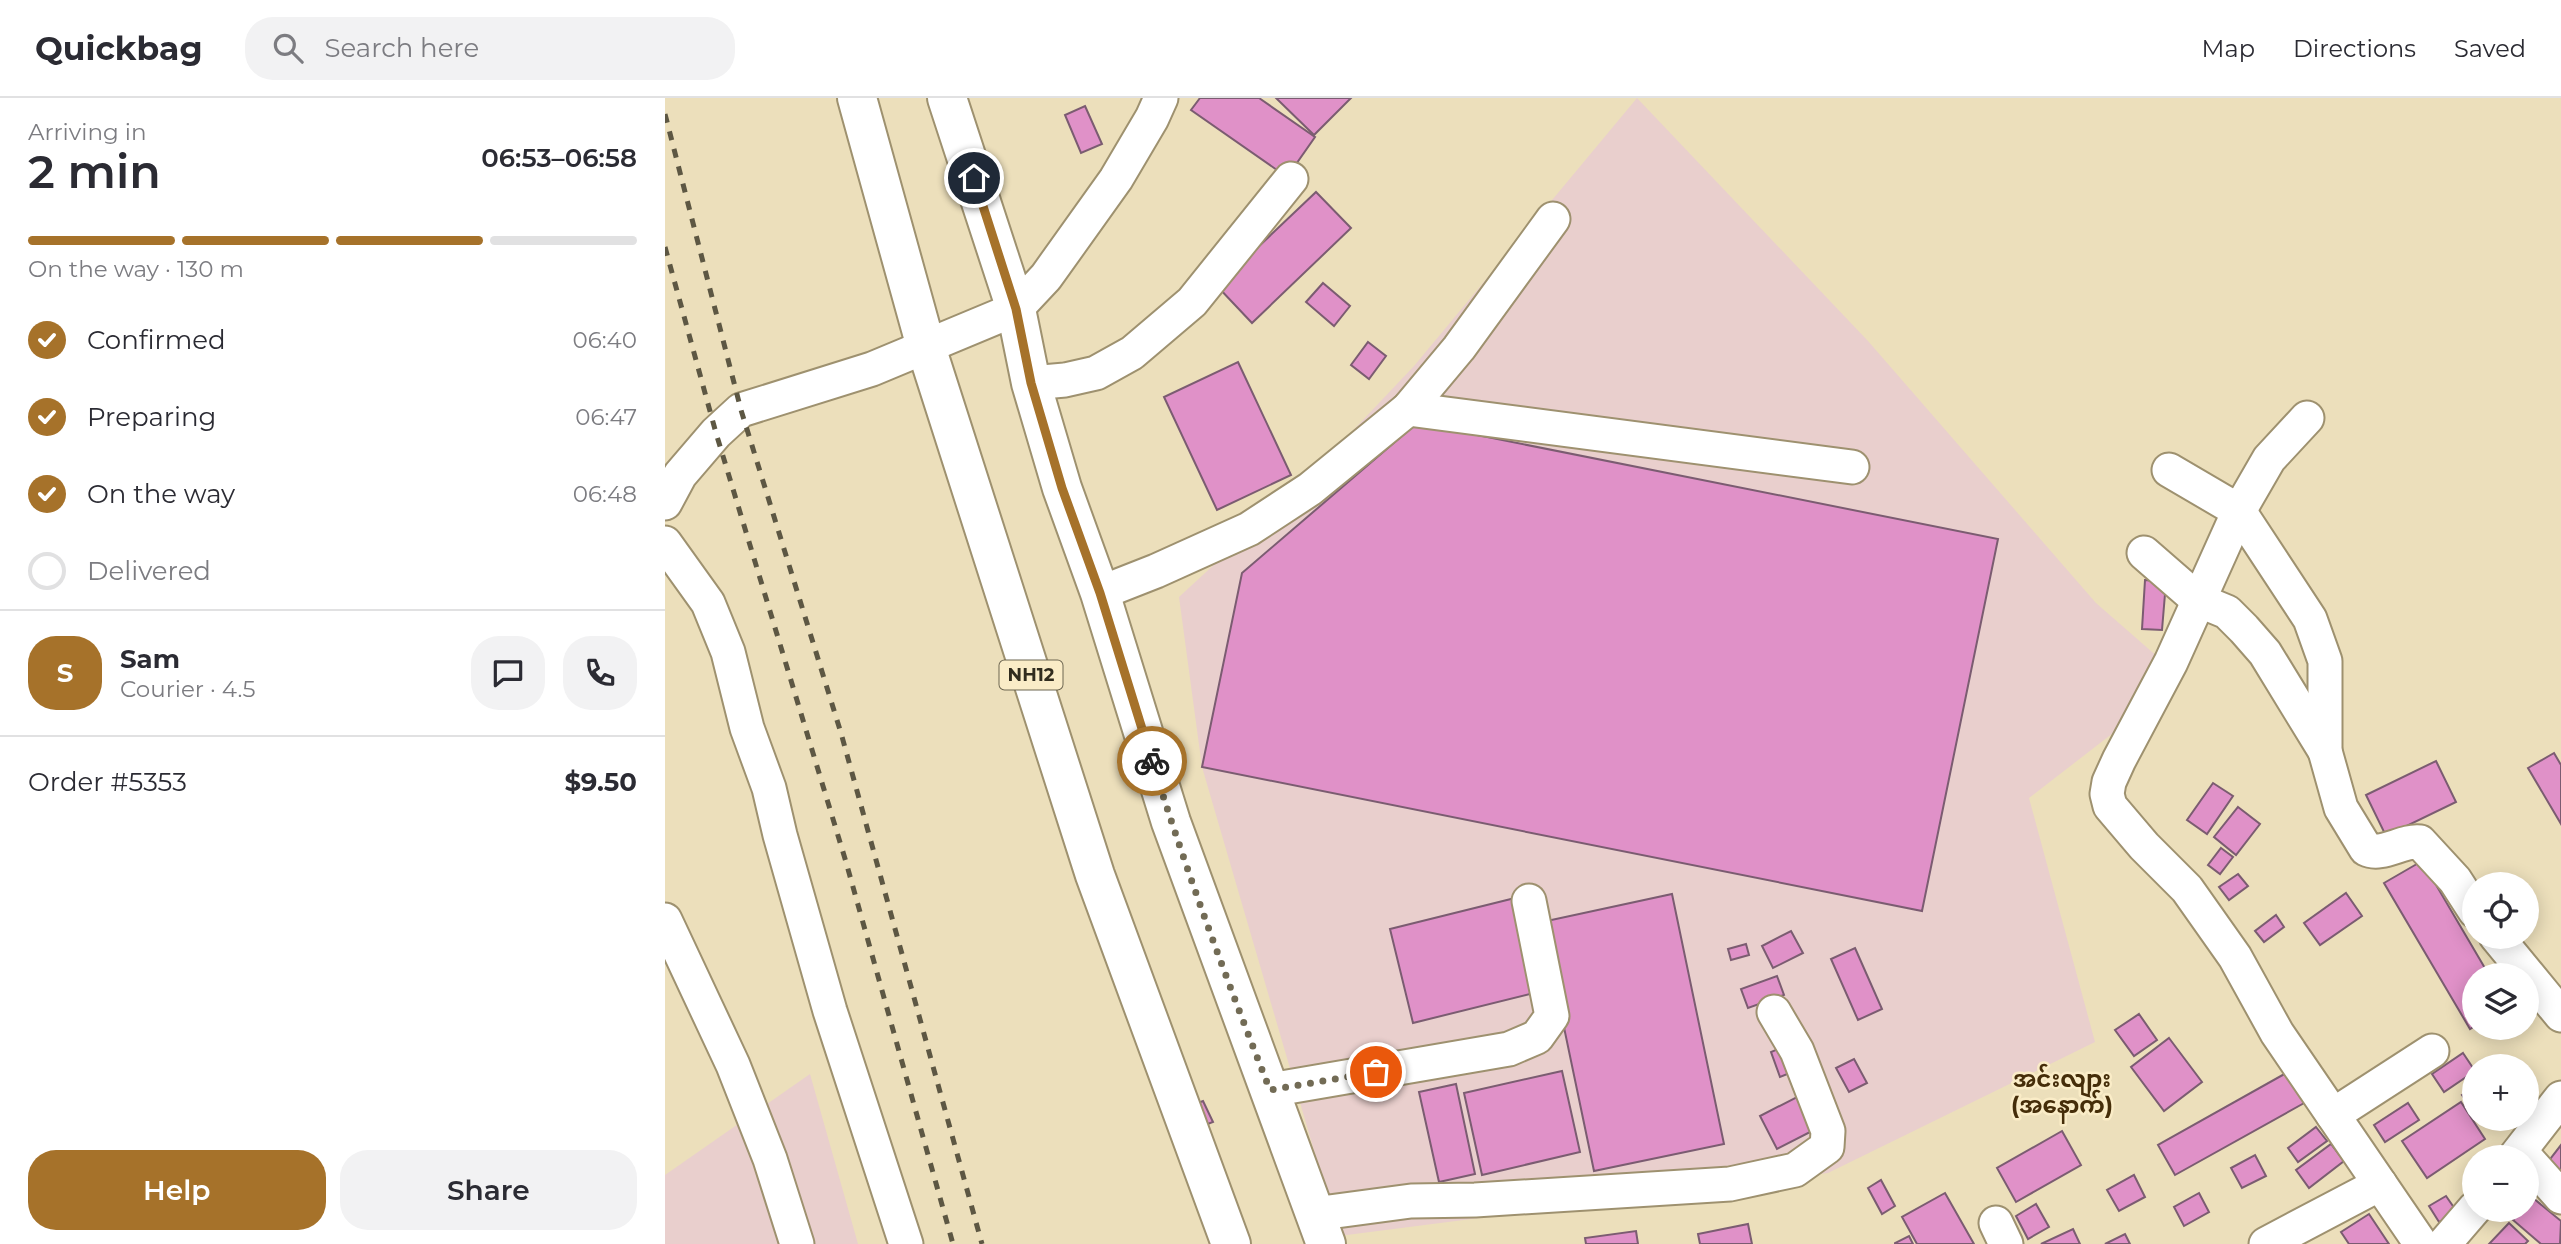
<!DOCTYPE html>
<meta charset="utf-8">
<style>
:root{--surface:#fff;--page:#f2f2f3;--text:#2b2b33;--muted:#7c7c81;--line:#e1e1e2;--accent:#a6722a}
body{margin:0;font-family:Montserrat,"Noto Sans Myanmar",sans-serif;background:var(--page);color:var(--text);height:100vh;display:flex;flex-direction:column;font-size:26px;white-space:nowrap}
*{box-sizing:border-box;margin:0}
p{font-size:23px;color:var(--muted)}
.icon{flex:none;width:38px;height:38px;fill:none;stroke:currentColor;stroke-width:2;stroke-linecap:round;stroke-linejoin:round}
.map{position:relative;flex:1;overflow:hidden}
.sheet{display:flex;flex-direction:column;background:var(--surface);width:665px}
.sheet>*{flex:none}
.controls{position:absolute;left:1797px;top:774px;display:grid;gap:14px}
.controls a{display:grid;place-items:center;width:77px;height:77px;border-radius:50%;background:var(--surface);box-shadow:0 4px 18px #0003;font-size:35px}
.pin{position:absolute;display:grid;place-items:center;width:60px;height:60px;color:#fff;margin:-30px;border:4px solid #fff;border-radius:50%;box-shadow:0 2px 7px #0007}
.courier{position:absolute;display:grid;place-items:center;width:70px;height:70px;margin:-35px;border:5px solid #a6722a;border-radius:50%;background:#fff;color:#222;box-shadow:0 2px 9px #0007}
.headline em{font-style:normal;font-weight:600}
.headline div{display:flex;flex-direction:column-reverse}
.headline{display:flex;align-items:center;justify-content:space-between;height:119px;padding:0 28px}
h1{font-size:46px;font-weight:600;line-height:52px}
.bar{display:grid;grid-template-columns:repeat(4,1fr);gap:10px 7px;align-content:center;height:84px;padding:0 28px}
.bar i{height:9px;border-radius:5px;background:var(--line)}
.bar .selected{background:var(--accent)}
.bar p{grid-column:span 4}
.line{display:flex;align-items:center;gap:18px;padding:0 28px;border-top:2px solid var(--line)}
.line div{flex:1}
.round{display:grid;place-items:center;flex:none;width:74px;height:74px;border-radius:28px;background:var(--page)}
ol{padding:0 28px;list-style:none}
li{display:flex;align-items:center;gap:21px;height:77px}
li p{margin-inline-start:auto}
li .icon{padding:7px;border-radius:50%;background:var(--accent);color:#fff;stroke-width:4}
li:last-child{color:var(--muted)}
li i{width:38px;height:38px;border:4px solid var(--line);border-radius:50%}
.primary-button{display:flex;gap:14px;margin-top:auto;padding:14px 28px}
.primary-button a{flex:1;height:80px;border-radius:28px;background:var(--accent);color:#fff;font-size:28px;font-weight:600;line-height:80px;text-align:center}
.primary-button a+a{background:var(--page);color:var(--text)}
header{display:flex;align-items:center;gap:42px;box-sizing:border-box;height:98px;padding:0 35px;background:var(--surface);border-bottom:2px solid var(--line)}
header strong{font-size:33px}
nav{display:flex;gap:38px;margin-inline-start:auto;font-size:24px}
.search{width:490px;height:63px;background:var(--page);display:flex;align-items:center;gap:18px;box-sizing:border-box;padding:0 24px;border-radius:28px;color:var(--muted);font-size:26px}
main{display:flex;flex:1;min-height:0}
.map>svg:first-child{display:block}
.industrial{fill:#e9cfcd}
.building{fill:#e091c8;stroke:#7b5c71;stroke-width:2}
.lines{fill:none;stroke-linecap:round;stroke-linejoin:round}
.minor-casing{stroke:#9e916f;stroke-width:37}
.highway-casing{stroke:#9e916f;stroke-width:42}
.minor{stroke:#fff;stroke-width:33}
.highway{stroke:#fff;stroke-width:38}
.rail{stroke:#5d5743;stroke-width:5;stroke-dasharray:9 9;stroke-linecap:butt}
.done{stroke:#726b55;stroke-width:7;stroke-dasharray:0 12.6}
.route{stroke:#a6722a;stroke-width:9}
.labels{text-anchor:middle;stroke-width:5;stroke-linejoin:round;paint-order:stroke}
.shield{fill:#faecc7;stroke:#6d6651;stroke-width:2}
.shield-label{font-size:18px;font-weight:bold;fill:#312c1e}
.quarter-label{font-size:23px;font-weight:bold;fill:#452d09;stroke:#faecc7}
</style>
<header>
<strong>Quickbag</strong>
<div class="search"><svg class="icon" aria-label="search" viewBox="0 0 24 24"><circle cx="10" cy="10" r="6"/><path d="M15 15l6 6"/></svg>Search here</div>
<nav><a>Map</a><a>Directions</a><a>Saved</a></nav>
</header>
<main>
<section class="sheet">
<div class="headline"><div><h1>2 min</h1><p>Arriving in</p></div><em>06:53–06:58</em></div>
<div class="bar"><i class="selected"></i><i class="selected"></i><i class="selected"></i><i></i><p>On the way · 130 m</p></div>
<ol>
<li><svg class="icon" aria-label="check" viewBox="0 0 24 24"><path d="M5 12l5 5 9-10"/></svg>Confirmed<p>06:40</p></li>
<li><svg class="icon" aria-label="check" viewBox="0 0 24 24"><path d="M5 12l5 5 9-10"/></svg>Preparing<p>06:47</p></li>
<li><svg class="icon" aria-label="check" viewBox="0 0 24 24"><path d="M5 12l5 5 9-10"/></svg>On the way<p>06:48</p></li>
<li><i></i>Delivered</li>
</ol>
<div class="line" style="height:126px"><b class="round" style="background:var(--accent);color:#fff">S</b><div><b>Sam</b><p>Courier · 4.5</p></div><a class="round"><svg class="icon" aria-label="chat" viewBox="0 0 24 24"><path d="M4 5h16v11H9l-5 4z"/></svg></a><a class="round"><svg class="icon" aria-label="phone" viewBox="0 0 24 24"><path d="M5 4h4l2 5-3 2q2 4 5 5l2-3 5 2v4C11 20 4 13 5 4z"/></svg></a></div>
<div class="line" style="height:91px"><div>Order #5353</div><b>$9.50</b></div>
<div class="primary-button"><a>Help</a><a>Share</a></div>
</section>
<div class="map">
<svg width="1896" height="1146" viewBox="0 0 1896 1146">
<rect width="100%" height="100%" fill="#ecdfbb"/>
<g class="industrial">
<polygon points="972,0 1203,243 1431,505 1518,581 1364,700 1430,944 1163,1075 674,1138 537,669 514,499 643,380 749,268"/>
<polygon points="145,976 193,1146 0,1146 0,1077"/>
</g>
<g class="building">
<polygon points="535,0 594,0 650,39 622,79 526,12"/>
<polygon points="611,0 686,0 649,37"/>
<polygon points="420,8 437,46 416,55 400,17"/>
<polygon points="651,94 686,130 587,225 552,188"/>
<polygon points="658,185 685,208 669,228 641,204"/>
<polygon points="703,244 721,258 704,281 686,267"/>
<polygon points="573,264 626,377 552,412 499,299"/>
<polygon points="752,325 1333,441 1257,813 537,669 577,475"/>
<polygon points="1480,482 1501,484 1497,532 1477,531"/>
<polygon points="1889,655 1896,667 1896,726 1863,670"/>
<polygon points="1771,663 1791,704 1721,738 1701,697"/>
<polygon points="1548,685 1568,698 1542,736 1522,722"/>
<polygon points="1573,709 1595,726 1571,757 1549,739"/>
<polygon points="1556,750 1568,759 1555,776 1543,767"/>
<polygon points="1757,763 1824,877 1810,877 1810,928 1805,931 1719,785"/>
<polygon points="1573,776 1583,788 1564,802 1554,789"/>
<polygon points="1681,795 1697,818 1655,847 1639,825"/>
<polygon points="1007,796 1059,1046 929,1073 877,824"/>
<polygon points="850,800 873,894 748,925 725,831"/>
<polygon points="1611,817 1619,829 1599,844 1590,833"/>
<polygon points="1126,833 1138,855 1108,870 1097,848"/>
<polygon points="1081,846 1084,857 1066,862 1063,851"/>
<polygon points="1190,850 1217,911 1193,922 1166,861"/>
<polygon points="1112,878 1119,897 1083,910 1076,891"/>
<polygon points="1474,916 1492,942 1469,958 1450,932"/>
<polygon points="1504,940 1537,984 1499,1013 1466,969"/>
<polygon points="1125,946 1135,971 1115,979 1106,954"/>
<polygon points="1798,955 1810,973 1779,994 1767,976"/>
<polygon points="1189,961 1202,985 1184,994 1171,970"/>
<polygon points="897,973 915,1054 817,1077 799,995"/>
<polygon points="1623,974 1641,1004 1510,1077 1493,1047"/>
<polygon points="791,986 810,1076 774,1084 754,994"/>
<polygon points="1810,989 1810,1015 1797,997"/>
<polygon points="1134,998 1151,1031 1112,1051 1095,1018"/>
<polygon points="538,1003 548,1024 540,1027 530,1006"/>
<polygon points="1796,1004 1820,1041 1762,1080 1737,1043"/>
<polygon points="1743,1005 1754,1022 1720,1044 1709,1027"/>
<polygon points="1651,1029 1662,1043 1633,1064 1623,1050"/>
<polygon points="1397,1033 1416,1067 1351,1104 1332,1070"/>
<polygon points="1666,1046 1679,1063 1644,1090 1631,1072"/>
<polygon points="1896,1047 1896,1082 1879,1069"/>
<polygon points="1590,1057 1601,1078 1577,1090 1566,1070"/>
<polygon points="1469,1077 1480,1099 1454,1113 1442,1092"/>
<polygon points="1216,1082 1230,1108 1217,1116 1203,1090"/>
<polygon points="1280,1095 1309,1146 1252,1146 1237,1119"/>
<polygon points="1534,1095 1544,1114 1519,1128 1509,1109"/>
<polygon points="1781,1098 1792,1114 1774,1124 1764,1108"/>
<polygon points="1868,1100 1896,1123 1895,1146 1876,1146 1848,1122 1858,1111 1862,1111 1862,1106"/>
<polygon points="1371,1106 1384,1129 1363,1141 1351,1118"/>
<polygon points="1704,1116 1724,1146 1684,1146 1676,1134"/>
<polygon points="1844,1125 1863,1143 1860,1146 1824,1146"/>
<polygon points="1083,1126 1087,1146 1035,1146 1033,1136"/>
<polygon points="1408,1131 1415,1146 1376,1146"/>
<polygon points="971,1133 973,1146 921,1146 920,1140"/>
<polygon points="1460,1136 1465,1146 1440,1146"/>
<polygon points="1244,1138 1248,1146 1230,1146 1230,1145"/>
</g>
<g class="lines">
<defs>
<g id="minor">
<polyline points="366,285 400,282 431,275 467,255 527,204 626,81"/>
<polyline points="743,311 1187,369"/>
<polyline points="1642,320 1604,361 1574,413 1506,564 1454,662 1444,684 1442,696 1445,708 1479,748 1522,791 1570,859 1612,935 1756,1146"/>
<path d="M1504 372 1574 413 1645 521 1660 563V653L1676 710 1701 751C1717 759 1737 742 1755 744L1790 782 1810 813"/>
<polyline points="0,405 15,377 51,335 76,312 207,271 351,211 381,179 451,81 487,20 496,0"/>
<polyline points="0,445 43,505 63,554 82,630 104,690 115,737 165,913 241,1146"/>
<polyline points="1479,455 1533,502 1562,514 1579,531 1600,555 1660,653"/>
<polyline points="435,495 491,473 584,431 645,391 743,311 794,250 888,121"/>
<polyline points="0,822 68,967 105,1061 132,1146"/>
<polyline points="1831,838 1896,917"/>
<polyline points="605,992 844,951 872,939 887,918 864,803"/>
<polyline points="1668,1017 1767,953"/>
<polyline points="1850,1059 1896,1000"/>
<polyline points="1862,1061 1896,1099"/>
<polyline points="649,1116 746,1103 810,1102 1065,1086 1130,1072 1162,1049 1163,1033 1132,953 1109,914"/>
<polyline points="1331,1125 1341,1146"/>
<polyline points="1601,1146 1715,1086"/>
<polyline points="1779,1146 1810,1110"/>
</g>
<g id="highway">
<polyline points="192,0 261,249 430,777 566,1146"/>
<polyline points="282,0 351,211 366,285 397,390 435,495 506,724 661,1146"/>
</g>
</defs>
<use href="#minor" class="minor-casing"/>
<use href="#highway" class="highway-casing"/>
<use href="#minor" class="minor"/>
<use href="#highway" class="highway"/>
<g class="rail">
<polyline points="0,16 76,312 176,635 317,1146"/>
<polyline points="0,149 51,335 181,764 288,1146"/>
</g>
</g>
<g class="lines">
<path class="done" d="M487 663C522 775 562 883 605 992L711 974"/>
<polyline class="route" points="309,80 351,211 366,285 397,390 435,495 487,663"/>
</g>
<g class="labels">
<rect class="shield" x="334.5" y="562.5" width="63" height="29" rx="5"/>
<g class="shield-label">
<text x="366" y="583">NH12</text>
</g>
<g class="quarter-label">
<text x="1397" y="989">အင်းလျား<tspan x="1397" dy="26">(အနောက်)</tspan></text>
</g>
</g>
</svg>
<div class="controls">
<a><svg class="icon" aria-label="locate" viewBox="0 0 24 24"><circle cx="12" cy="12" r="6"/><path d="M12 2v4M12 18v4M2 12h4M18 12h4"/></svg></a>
<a><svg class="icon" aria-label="layers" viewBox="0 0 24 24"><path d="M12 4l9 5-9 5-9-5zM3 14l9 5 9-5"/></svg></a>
<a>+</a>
<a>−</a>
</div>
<div class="pin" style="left:711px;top:974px;background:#ea580c"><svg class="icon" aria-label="bag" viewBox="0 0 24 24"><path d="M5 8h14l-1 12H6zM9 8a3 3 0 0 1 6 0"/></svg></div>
<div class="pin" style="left:309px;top:80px;background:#1f2937"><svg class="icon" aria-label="home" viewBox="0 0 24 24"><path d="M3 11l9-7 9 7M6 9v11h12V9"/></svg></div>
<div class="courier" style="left:487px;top:663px"><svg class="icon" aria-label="bike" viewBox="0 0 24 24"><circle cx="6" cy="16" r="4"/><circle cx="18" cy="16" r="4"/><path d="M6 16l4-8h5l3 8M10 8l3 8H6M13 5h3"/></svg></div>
</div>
</main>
